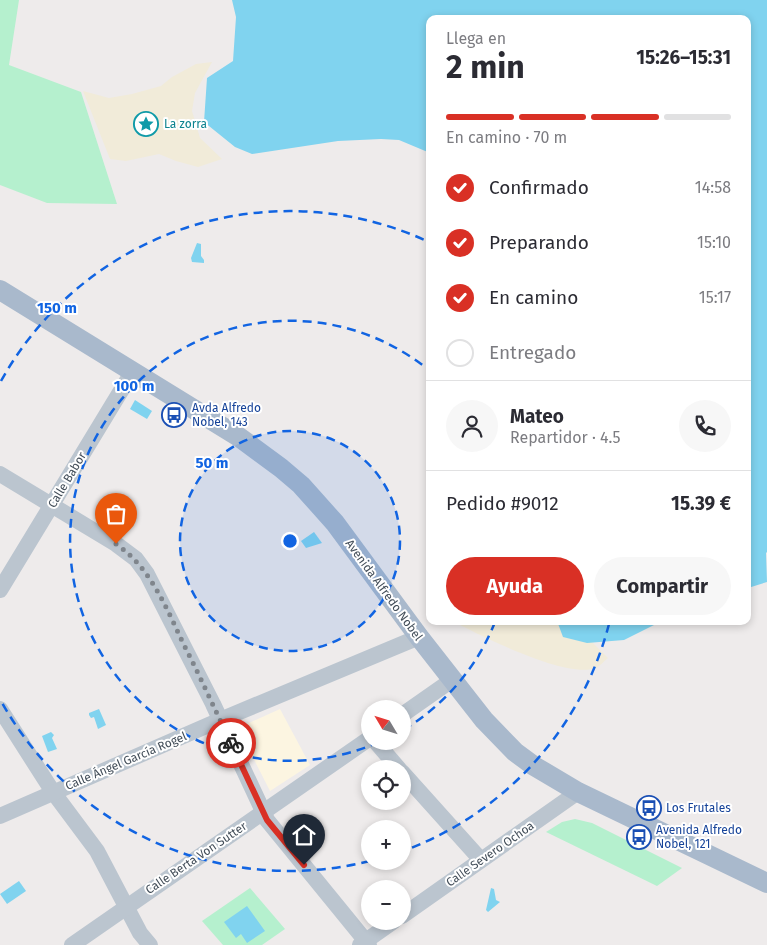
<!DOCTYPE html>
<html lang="es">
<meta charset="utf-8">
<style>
:root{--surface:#fff;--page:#f7f7f7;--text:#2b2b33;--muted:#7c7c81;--line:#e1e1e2;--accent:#d93025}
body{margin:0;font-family:"Fira Sans",sans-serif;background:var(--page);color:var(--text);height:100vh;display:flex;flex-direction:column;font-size:19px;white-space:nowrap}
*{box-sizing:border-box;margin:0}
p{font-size:16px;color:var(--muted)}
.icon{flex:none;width:28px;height:28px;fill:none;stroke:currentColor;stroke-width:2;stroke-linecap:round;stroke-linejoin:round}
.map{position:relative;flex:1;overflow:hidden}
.drawer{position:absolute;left:426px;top:15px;width:325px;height:610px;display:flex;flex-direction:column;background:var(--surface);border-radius:10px;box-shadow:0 2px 8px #0003}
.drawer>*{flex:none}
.needle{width:32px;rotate:308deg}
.buttons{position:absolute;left:361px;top:700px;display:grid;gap:10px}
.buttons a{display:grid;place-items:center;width:50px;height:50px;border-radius:50%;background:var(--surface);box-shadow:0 2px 8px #0003;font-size:25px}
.pin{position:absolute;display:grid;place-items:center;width:42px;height:42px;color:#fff;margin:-51px -21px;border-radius:50% 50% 50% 0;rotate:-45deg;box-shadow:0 0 5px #0007}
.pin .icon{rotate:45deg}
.courier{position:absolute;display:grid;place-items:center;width:50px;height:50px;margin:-25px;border:4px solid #d93025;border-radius:50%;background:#fff;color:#222;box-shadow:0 1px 6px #0007}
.head em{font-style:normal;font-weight:700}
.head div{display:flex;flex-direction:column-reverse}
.head{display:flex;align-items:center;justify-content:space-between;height:85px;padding:0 20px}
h1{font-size:32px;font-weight:700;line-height:38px}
.bar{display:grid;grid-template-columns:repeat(4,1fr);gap:8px 5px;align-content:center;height:60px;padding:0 20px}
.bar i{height:6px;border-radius:4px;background:var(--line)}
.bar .selected{background:var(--accent)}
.bar p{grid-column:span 4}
.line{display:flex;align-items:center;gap:12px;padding:0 20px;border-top:1px solid var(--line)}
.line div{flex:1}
.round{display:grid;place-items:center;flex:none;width:52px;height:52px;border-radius:26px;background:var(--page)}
ol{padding:0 20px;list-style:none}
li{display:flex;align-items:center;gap:15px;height:55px}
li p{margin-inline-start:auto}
li .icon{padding:5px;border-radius:50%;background:var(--accent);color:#fff;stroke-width:4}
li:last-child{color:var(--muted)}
li i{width:28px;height:28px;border:2px solid var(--line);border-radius:50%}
.primary-button{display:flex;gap:10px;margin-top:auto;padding:10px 20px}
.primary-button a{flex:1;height:58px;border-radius:30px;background:var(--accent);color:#fff;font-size:20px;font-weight:700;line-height:58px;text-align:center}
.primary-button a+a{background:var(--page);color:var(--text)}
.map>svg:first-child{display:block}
.commercial{fill:#fcf5e1}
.green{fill:#b5f0ce}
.sand{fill:#f1ebd9}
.water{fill:#80d3ef}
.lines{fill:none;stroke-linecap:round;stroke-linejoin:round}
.minor{stroke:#bbc5cf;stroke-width:16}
.major{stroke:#a9b9cc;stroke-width:20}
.done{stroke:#7f858c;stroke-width:5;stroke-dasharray:0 9}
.route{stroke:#d93025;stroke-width:6}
.ring{fill:none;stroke:#1164e2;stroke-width:2.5;stroke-dasharray:9 6}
.labels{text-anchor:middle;stroke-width:4;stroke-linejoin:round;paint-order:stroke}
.culture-label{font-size:12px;fill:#0d838f;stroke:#fff;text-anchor:start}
.transit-label{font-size:12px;fill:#164399;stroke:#fff;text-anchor:start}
.street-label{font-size:12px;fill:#434e59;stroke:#fff}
.centre{fill:#1164e2;stroke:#fff;stroke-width:2.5}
.ring-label{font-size:15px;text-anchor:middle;font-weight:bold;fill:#1164e2;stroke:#fff;stroke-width:4;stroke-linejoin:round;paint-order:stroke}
</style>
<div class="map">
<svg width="767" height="945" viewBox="0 0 767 945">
<rect width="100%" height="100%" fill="#eeebeb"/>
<polygon class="commercial" points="280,709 310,765 270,791 238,728"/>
<g class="green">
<polygon points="0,0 19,0 9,65 81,92 117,204 47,203 0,185"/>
<polygon points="575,819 592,823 682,868 657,886 546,832 562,822"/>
<polygon points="250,888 285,929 262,945 223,945 202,921"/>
</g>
<g class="sand">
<polygon points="212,62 195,93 192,111 200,138 222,159 198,167 176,161 159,154 126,161 110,159 83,91 109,98 132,94 161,86 172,77 196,64"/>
<path d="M452 621H571L608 658C604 661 600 666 596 668 565 679 482 636 452 621Z"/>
</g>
<g class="water">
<polygon points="232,0 767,0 767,552 766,553 767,582 748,588 748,19 430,19 430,153 399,140 381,139 338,141 252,154 235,147 204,122 207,78 233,61 236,17"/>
<polygon points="197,243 201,244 201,256 204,260 204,263 192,262 191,258"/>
<polygon points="135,400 152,411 147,419 130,409"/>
<polygon points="314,532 322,543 306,548 301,541"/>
<polygon points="557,621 662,621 624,640 587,643 563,637"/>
<polygon points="99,709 106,725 98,729 94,717 91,718 89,715 89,713"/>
<polygon points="51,732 54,735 52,738 57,749 48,752 42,736"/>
<polygon points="19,881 26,891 7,904 0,894"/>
<polygon points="491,888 494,889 496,900 500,902 488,912 486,910"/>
<polygon points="247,906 265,931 247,943 241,934 236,938 224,922"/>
</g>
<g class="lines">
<g class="minor">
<polyline points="0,474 116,544 136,559 147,574 213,704 267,820 369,945"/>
<polyline points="0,590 133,371"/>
<polyline points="0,709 53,792 97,851 140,933 150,945"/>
<polyline points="402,715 452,680"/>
<polyline points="375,741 399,769"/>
<polyline points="402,772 481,860"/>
<polyline points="0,816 220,720 419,637"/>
<polyline points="402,916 578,792"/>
<polyline points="72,945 370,738"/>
<polyline points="360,945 394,921"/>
</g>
<polyline class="major" points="0,290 239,437 281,468 301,485 335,523 419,637 484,720 515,752 534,766 578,792 767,883"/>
</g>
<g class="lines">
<path class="done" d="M116 544C150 567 166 607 183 643 200 676 215 710 231 743"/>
<polyline class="route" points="231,743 267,820 304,865"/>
</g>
<circle cx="290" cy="541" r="110" fill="#1164e2" fill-opacity=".12"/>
<g class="ring">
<circle cx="290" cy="541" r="110"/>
<path d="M495 622A220 220 0 0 1 403 730M379 742A220 220 0 1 1 430 371"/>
<path d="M609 624A330 330 0 0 1 403 851M370 861A330 330 0 0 1 1 701M1 381A330 330 0 0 1 429 242"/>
</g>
<defs>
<symbol id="sight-ring" viewBox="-11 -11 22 22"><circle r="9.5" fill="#fff" stroke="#0f9aa8" stroke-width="1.5"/><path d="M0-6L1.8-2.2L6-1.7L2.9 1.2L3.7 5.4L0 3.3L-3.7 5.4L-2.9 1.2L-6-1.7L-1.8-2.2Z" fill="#0f9aa8"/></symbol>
<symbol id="bus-ring" viewBox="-11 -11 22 22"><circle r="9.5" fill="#fff" stroke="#1a4fb4" stroke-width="1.5"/><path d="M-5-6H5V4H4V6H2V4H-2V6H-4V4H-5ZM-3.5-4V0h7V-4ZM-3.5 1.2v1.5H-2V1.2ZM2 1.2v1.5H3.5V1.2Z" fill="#1a4fb4"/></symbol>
</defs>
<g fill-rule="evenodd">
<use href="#sight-ring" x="132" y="110" width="28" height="28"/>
<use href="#bus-ring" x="160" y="401" width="28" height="28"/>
<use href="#bus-ring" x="635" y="794" width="28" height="28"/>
<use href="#bus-ring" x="625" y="823" width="28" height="28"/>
</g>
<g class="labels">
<g class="culture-label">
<text x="164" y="128">La zorra</text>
</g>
<g class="transit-label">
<text x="192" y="412">Avda Alfredo<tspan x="192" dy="14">Nobel, 143</tspan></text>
<text x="666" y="812">Los Frutales</text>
<text x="656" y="834">Avenida Alfredo<tspan x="656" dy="14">Nobel, 121</tspan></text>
</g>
<g class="street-label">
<text transform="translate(67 480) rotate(-59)" y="4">Calle Babor</text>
<text transform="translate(384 590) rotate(54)" y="4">Avenida Alfredo Nobel</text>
<text transform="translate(126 761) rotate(-23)" y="4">Calle Ángel García Rogel</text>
<text transform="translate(490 854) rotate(-35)" y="4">Calle Severo Ochoa</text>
<text transform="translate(196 858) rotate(-34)" y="4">Calle Berta Von Sutter</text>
</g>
</g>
<circle cx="290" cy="541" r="8" class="centre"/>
<g class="ring-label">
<text x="57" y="313">150 m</text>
<text x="134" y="391">100 m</text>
<text x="212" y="468">50 m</text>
</g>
</svg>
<div class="buttons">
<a><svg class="needle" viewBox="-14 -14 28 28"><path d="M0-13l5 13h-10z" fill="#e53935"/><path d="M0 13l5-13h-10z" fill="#7c7c81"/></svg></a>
<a><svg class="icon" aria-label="locate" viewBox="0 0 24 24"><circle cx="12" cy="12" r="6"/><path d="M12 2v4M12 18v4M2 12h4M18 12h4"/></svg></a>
<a>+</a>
<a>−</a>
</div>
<div class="pin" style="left:116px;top:544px;background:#ea580c"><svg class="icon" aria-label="bag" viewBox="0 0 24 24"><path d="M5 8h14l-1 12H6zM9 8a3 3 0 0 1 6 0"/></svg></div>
<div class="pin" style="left:304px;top:865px;background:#1f2937"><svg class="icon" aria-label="home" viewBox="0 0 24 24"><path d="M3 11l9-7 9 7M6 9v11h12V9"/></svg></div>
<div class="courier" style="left:231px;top:743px"><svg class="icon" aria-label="bike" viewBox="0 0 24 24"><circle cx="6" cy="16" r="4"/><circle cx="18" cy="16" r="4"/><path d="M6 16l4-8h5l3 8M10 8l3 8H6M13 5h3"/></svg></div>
<section class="drawer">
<div class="head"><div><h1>2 min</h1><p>Llega en</p></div><em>15:26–15:31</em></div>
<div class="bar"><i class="selected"></i><i class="selected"></i><i class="selected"></i><i></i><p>En camino · 70 m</p></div>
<ol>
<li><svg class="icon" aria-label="check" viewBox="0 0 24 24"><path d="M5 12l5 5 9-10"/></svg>Confirmado<p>14:58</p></li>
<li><svg class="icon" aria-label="check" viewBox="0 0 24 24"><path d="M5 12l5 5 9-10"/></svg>Preparando<p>15:10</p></li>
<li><svg class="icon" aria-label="check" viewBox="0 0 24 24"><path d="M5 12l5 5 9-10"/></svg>En camino<p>15:17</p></li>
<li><i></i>Entregado</li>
</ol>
<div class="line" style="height:90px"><a class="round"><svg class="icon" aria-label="person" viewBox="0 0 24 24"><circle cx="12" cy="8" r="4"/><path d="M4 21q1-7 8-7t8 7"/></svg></a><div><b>Mateo</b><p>Repartidor · 4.5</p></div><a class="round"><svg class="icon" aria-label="phone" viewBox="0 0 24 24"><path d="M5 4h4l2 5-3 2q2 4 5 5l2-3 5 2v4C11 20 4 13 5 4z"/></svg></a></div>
<div class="line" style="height:65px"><div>Pedido #9012</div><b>15.39 €</b></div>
<div class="primary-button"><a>Ayuda</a><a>Compartir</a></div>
</section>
</div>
